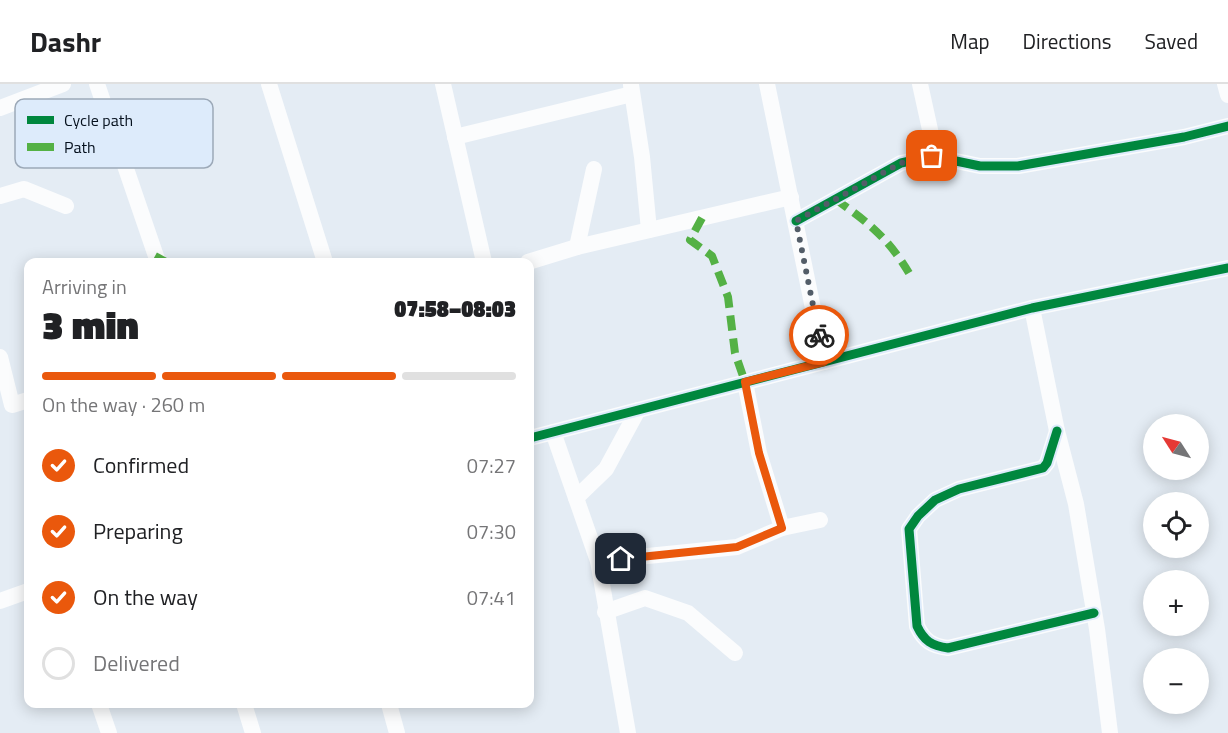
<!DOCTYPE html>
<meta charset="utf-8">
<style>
:root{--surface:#fff;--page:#f6f6f6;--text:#202124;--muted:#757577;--line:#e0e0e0;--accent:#ea580c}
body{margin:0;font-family:"Titillium Web",sans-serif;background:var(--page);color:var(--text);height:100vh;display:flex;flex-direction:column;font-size:22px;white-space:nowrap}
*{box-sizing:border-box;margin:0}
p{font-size:20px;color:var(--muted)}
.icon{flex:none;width:33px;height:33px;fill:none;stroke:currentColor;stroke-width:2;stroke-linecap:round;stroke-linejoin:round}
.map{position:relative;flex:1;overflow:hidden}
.panel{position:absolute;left:24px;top:174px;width:510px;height:450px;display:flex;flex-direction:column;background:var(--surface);border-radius:12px;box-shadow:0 3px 15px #0003}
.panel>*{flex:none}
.needle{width:39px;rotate:306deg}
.fabs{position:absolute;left:1143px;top:330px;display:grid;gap:12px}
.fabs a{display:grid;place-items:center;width:66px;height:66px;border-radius:50%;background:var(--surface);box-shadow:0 3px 15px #0003;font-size:30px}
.pin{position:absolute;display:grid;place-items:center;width:51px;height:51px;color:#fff;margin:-26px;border-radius:12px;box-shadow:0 3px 9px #0006}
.courier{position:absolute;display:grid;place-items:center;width:60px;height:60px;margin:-30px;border:4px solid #ea580c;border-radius:50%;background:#fff;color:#222;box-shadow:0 2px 8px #0007}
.headline em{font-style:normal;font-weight:800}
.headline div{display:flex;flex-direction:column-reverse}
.headline{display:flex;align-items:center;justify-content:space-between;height:102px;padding:0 18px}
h1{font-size:39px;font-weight:800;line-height:45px}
.bar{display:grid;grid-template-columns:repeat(4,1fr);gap:9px 6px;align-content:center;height:72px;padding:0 18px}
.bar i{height:8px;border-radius:4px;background:var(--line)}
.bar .selected{background:var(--accent)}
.bar p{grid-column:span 4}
ol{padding:0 18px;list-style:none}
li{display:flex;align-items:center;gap:18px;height:66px}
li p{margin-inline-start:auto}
li .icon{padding:6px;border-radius:50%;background:var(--accent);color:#fff;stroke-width:4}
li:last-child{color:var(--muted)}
li i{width:33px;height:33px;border:3px solid var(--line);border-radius:50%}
header{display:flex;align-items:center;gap:36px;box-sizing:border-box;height:84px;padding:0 30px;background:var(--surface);border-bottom:2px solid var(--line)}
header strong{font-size:28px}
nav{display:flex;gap:33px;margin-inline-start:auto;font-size:21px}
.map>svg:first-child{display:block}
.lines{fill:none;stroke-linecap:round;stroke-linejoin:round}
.minor{stroke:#fbfcfd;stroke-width:16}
.quiet{stroke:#54b145;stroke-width:8;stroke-dasharray:15 8;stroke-linecap:butt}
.cycleway-casing{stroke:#ddebfb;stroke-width:13}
.cycleway{stroke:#00873e;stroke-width:9}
.done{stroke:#535d68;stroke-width:6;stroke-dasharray:0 10.8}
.route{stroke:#ea580c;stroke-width:8}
.key{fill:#ddebfb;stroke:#9ca9b8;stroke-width:1.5}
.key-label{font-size:16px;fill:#05101d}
</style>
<header>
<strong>Dashr</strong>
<nav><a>Map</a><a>Directions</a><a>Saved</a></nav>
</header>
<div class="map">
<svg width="1228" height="649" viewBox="0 0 1228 649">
<rect width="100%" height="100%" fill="#e4ecf4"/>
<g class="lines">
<g class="minor">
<polyline points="97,0 158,178"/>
<polyline points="269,0 325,178"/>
<polyline points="443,0 484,178"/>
<polyline points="767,0 824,278"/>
<polyline points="920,0 936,73"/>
<polyline points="1225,0 1228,11"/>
<polyline points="631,1 642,73 649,146"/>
<polyline points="0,24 63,0"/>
<polyline points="455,53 632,10"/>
<polyline points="0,112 24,105 66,122"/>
<polyline points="796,137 901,79 932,72 980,82 1018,82 1184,53 1228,42"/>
<polyline points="577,163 594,85"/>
<polyline points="528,178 577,163 791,113"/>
<polyline points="1032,224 1057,347 1076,420 1097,545 1110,649"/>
<polyline points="0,273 12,321 28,316"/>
<polyline points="745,298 759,369 782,444 820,436"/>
<path d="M1057 347 1047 379 1043 384 959 405 935 416 918 432 909 445 917 542C924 557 932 562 948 564L1094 529"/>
<polyline points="553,348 598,477 628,649"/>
<polyline points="530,354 1032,224 1228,184"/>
<polyline points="576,414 606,385 638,326"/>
<polyline points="598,477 737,463 782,444"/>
<polyline points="0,517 28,507"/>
<polyline points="605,528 645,514 688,529 735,569"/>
<polyline points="99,620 109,649"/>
<polyline points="244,620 253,649"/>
<polyline points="389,620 397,649"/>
</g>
<g class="quiet">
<path d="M835 115C868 138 888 154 909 189"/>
<polyline points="702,134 690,156 712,172 728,213 735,269 745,298"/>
<polyline points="155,172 166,178"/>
</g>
<defs>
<g id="cycleway">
<polyline points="796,137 901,79 932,72 980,82 1018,82 1184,53 1228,42"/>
<path d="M1057 347 1047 379 1043 384 959 405 935 416 918 432 909 445 917 542C924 557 932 562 948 564L1094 529"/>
<polyline points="530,354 1032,224 1228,184"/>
</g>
</defs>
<use href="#cycleway" class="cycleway-casing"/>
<use href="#cycleway" class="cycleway"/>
</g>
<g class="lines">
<polyline class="done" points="819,251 796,137 901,79 932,72"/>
<polyline class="route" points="621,475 737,463 782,444 759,369 745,298 824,278 819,251"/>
</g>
<rect x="15" y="15" width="198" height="69" rx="9" class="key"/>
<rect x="27" y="32" width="27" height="8" fill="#00873e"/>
<rect x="27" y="59" width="27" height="8" fill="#54b145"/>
<g class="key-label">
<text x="64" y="42">Cycle path</text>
<text x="64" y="69">Path</text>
</g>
</svg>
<div class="fabs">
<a><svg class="needle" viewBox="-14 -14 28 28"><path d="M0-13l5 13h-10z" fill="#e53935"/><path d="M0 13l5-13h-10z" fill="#757577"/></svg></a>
<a><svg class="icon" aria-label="locate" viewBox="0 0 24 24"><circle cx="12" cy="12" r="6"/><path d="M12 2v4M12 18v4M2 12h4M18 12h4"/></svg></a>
<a>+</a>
<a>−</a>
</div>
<div class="pin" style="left:932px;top:72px;background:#ea580c"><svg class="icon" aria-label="bag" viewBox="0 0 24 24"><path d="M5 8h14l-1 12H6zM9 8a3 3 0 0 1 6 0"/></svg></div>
<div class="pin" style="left:621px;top:475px;background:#1f2937"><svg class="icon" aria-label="home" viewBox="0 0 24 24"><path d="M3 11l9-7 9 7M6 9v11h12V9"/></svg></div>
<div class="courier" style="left:819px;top:251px"><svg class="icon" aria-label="bike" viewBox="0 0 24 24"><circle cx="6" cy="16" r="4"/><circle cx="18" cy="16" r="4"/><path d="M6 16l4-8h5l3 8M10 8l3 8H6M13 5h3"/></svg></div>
<section class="panel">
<div class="headline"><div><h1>3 min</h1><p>Arriving in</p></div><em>07:58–08:03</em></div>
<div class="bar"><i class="selected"></i><i class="selected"></i><i class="selected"></i><i></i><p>On the way · 260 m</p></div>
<ol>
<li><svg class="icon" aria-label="check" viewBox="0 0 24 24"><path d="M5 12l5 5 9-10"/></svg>Confirmed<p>07:27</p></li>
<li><svg class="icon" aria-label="check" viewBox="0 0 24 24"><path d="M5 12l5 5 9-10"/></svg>Preparing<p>07:30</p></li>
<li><svg class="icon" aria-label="check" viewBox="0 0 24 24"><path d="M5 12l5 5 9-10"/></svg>On the way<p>07:41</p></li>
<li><i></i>Delivered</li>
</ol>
</section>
</div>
